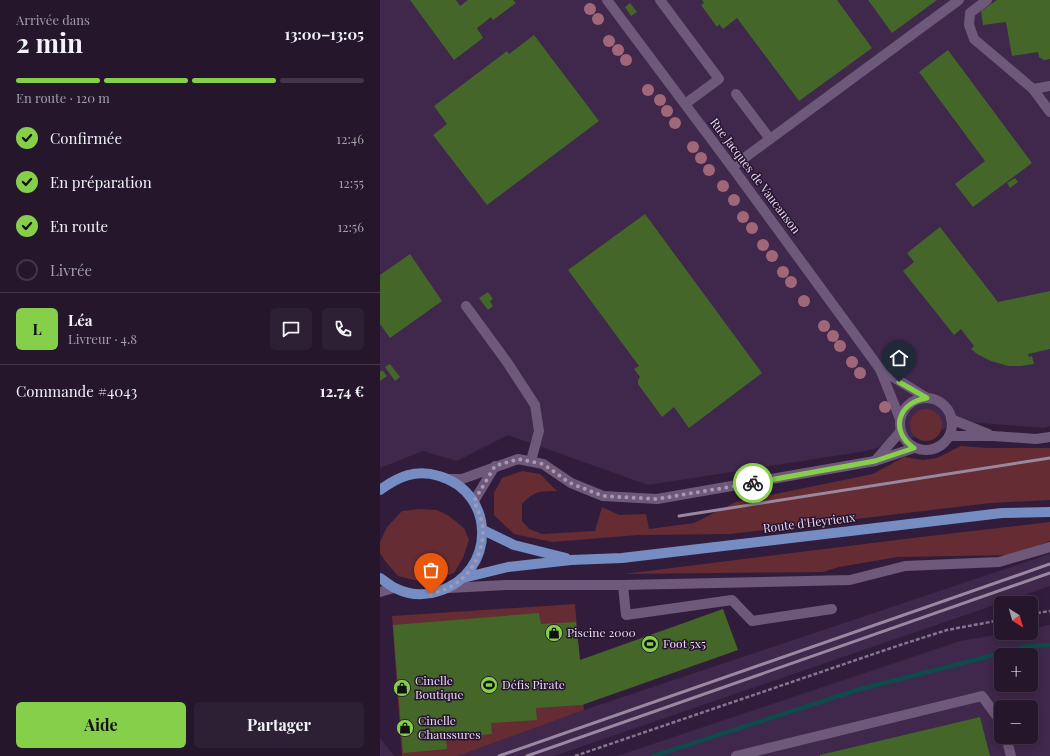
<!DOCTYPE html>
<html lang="fr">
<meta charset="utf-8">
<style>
:root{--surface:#25162c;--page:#2d1f34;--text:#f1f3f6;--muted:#a39fa9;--line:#423548;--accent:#86cf4b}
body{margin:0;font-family:"Playfair Display",serif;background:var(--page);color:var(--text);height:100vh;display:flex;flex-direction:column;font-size:15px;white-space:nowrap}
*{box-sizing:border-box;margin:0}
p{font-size:13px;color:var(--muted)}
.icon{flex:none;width:22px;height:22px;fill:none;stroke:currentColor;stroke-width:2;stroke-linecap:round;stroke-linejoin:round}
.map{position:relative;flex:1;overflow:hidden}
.side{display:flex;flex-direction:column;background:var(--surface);width:380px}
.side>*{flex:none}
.needle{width:26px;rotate:143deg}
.fabs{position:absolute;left:614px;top:596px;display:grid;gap:8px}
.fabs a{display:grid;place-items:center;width:44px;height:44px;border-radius:6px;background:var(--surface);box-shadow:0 2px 10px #0003,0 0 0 1px var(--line);font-size:20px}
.pin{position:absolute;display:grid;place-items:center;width:34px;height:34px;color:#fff;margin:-41px -17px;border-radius:50% 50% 50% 0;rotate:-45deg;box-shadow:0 0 4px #0007}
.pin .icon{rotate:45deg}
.courier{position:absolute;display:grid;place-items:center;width:40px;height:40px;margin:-20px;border:3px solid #86cf4b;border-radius:50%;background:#fff;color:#222;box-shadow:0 1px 5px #0007}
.headline em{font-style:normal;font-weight:700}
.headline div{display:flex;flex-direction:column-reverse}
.headline{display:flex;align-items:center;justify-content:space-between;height:68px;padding:0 16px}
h1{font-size:26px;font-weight:700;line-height:30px}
.bar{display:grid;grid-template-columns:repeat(4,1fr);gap:6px 4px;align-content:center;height:48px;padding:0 16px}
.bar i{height:5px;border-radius:3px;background:var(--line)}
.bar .selected{background:var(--accent)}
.bar p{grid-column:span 4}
.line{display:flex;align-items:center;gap:10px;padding:0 16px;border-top:1px solid var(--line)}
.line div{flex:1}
.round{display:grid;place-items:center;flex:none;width:42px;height:42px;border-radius:6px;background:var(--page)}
ol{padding:0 16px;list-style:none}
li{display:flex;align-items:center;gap:12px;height:44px}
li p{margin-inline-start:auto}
li .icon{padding:4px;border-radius:50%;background:var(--accent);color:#111;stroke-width:4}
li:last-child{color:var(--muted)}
li i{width:22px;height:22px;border:2px solid var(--line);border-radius:50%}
.primary-button{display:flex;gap:8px;margin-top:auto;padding:8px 16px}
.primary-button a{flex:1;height:46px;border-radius:6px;background:var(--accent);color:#111;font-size:16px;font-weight:700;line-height:46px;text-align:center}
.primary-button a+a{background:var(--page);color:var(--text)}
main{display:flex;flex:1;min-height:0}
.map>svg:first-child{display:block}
.built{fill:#3f284b;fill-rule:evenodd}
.green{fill:#652c33}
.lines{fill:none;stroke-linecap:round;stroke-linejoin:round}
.stream{stroke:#0e4b4a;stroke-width:4.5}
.building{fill:#446629}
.path{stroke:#85758d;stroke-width:2.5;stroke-dasharray:4 2;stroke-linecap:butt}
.minor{stroke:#6f597b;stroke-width:10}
.major{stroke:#758dc2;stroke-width:10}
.rail{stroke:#9888a0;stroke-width:3}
.tree{fill:#a06779}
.done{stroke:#a798af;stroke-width:4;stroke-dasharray:0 7.2}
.route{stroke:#86cf4b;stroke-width:5}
.labels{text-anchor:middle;stroke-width:3;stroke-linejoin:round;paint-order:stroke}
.street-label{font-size:12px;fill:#e6daed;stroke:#271430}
.poi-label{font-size:12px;fill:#e6daed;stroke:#271430;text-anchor:start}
</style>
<main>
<section class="side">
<div class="headline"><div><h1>2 min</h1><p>Arrivée dans</p></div><em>13:00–13:05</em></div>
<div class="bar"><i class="selected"></i><i class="selected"></i><i class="selected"></i><i></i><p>En route · 120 m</p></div>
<ol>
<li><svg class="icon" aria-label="check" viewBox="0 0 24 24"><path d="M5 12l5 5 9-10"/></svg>Confirmée<p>12:46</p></li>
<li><svg class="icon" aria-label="check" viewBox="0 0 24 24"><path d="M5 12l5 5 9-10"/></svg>En préparation<p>12:55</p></li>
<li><svg class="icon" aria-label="check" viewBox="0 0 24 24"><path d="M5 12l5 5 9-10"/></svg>En route<p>12:56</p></li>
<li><i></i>Livrée</li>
</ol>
<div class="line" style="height:72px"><b class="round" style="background:var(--accent);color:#111">L</b><div><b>Léa</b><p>Livreur · 4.8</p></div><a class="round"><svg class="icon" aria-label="chat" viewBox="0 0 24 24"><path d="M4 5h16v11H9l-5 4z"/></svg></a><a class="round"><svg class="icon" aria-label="phone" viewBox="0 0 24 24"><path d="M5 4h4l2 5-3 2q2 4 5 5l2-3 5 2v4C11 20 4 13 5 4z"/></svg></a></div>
<div class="line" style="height:52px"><div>Commande #4043</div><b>12.74 €</b></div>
<div class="primary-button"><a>Aide</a><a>Partager</a></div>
</section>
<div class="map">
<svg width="670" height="756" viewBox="0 0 670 756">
<rect width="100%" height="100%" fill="#311d3b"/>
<g class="built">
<polygon points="0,0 670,0 670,426 664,428 589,422 486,451 268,485 128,435 77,461 43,451 0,468"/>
<polygon points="670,554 670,586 174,756 78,756 204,710"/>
<path d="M670 625V756H237L580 641 627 633H651V629ZM621 655H651V685H621ZM621 707H651V737H621Z"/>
<polygon points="0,738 14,756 0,756"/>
</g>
<g class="green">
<circle cx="546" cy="425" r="16"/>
<path d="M581 446 607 448H670V500L610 503 350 534 258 535 172 542 134 534 114 515V493L122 478 142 471 160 474 177 491C160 491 154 491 142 504V521L149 529 162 534 215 531 222 507 239 515 266 514 269 529 314 523 356 502 493 474 524 457 543 460 557 458Z"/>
<polygon points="40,509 57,510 69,516 84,528 89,540 83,558 74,573 46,583 18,576 6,562 0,553 0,542 7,527 22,511"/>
<polygon points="670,522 670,541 633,555 517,557 459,567 443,572 244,574 541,537"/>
<polygon points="195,604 204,710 78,756 22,756 12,616"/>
</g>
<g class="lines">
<polyline class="stream" points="274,756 477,690 649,646 670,645"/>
</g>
<g class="building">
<polygon points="30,0 76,0 80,6 88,0 133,0 136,3 113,20 111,17 97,28 103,38 74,60"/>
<polygon points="322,0 457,0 492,48 419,101 357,18 343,29 339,24 337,27 321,5 324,3"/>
<polygon points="488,0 557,0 512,33"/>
<polygon points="617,0 670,0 670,59 664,60 659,57 658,52 632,56 626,22 603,25 601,11"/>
<polygon points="250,3 257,12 251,16 245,7"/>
<polygon points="154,35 219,121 107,205 53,135 67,124 54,106 127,51 129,54"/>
<polygon points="568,50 652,163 593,207 575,184 605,161 539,72"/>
<polygon points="635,178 638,182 630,188 627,183"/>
<polygon points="265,214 382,373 309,428 294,407 282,417 258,384 258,380 260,377 254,369 259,366 188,270"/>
<polygon points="560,227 618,302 670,291 670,349 648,354 649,357 652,356 654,364 641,366 628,366 611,361 597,354 591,349 594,346 581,329 574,335 523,271 534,262 527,253"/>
<polygon points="30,254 62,301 10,338 0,324 0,275"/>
<polygon points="108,292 113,299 110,301 113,306 108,310 99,298"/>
<polygon points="10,364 20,377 15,381 5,367"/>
<polygon points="2,370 7,376 0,381 0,372"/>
<polygon points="343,609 358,650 202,705 156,708 157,720 111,723 112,734 66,738 67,749 23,753 13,625 159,613 161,624 196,622 200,660"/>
<polygon points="600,717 610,756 440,756 440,755"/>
</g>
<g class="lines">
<g class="path">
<polyline points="651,614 670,611"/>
<polyline points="195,756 520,645 567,630 621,620"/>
</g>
<g class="minor">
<polyline points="227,0 352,167 500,369 520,419"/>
<polyline points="280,0 339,79 305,104"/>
<polyline points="607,0 590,13 589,25 594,39 653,89 670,86"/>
<polyline points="653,89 670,112"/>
<polyline points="356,94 390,139"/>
<polyline points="352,167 579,0"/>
<polyline points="86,306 127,362 155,405 159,431 151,461"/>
<polyline points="500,369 547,398"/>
<circle cx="546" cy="424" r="26"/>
<polyline points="571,419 608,434"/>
<polyline points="569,436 613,436 656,439 670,437"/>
<polyline points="495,461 520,432"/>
<polyline points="69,479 82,479 138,459 163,464 191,483 223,496 277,499 495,461 534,448"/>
<polyline points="94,501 115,466"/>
<polyline points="243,585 246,615 352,600 372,621 452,609"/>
<polyline points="69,588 126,585 243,585 470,580 525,566 619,562 670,547"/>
<polyline points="0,592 14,588"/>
<polyline points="626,737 631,756"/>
<polyline points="356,756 602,696 621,722"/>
</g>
<g class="major">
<path d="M0 490C19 476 36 469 59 476 117 493 116 573 59 591 45 596 29 595 15 588 10 586 5 581 0 578"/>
<polyline points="103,530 134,545 186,558"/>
<polyline points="83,578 128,567 191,560 242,558 622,513 670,512"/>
</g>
<g class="rail">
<polyline points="299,516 670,458"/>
<polyline points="119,756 670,564"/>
<polyline points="147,756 670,573"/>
</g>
</g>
<g class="tree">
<circle cx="210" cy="9" r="6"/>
<circle cx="218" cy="19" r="6"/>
<circle cx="229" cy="41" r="6"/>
<circle cx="238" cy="50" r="6"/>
<circle cx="246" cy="60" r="6"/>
<circle cx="268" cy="90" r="6"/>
<circle cx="280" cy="100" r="6"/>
<circle cx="287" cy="111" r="6"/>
<circle cx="295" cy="123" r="6"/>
<circle cx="313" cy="147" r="6"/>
<circle cx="321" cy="158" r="6"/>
<circle cx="329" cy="170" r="6"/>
<circle cx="343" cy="186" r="6"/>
<circle cx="354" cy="200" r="6"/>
<circle cx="363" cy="217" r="6"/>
<circle cx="372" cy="228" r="6"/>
<circle cx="383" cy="245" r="6"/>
<circle cx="392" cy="256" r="6"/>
<circle cx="403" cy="272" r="6"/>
<circle cx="411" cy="282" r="6"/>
<circle cx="424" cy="301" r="6"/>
<circle cx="444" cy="326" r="6"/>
<circle cx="453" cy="336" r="6"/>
<circle cx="460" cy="346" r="6"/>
<circle cx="472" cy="362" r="6"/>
<circle cx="480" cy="373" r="6"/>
<circle cx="505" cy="407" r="6"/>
</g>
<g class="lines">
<path class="done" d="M51 594C56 592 63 591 68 588 90 578 103 554 103 531 103 520 98 511 94 501L115 466 138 459 163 464 190 483 223 496 277 499 373 483"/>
<path class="route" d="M373 483 495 461 534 448C509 431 518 402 547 398L519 382"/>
</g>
<defs>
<symbol id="shop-disc" viewBox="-11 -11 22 22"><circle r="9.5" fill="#86cf4b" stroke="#271430"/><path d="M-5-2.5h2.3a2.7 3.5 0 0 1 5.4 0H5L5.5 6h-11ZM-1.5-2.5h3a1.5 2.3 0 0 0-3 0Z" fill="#111"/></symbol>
<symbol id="stadium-disc" viewBox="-11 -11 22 22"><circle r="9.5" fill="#86cf4b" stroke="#271430"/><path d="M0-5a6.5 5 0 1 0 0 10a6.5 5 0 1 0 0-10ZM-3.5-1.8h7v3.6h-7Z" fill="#111"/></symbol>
</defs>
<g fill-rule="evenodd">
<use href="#shop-disc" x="164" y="623" width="20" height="20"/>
<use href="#stadium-disc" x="260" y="634" width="20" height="20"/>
<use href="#stadium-disc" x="99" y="675" width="20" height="20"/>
<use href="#shop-disc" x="12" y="678" width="20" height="20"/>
<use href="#shop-disc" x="15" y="718" width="20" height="20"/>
</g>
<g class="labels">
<g class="street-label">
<text transform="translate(375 176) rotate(53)" y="4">Rue Jacques de Vaucanson</text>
<text transform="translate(429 523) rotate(-7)" y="4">Route d'Heyrieux</text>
</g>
<g class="poi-label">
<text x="187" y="637">Piscine 2000</text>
<text x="283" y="648">Foot 5x5</text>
<text x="35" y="685">Cinelle<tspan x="35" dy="14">Boutique</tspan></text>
<text x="122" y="689">Défis Pirate</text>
<text x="38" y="725">Cinelle<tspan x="38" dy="14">Chaussures</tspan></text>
</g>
</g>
</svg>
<div class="fabs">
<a><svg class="needle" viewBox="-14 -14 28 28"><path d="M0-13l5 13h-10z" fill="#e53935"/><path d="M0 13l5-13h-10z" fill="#a39fa9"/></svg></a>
<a>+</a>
<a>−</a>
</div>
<div class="pin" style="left:51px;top:594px;background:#ea580c"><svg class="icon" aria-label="bag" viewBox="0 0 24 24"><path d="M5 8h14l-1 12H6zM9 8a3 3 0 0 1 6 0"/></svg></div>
<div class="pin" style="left:519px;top:382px;background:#1f2937"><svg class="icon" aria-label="home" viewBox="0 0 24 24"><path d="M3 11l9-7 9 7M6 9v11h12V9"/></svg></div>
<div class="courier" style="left:373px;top:483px"><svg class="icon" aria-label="bike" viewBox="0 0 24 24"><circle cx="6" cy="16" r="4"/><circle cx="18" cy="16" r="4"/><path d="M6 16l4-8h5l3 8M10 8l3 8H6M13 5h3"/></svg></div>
</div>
</main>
